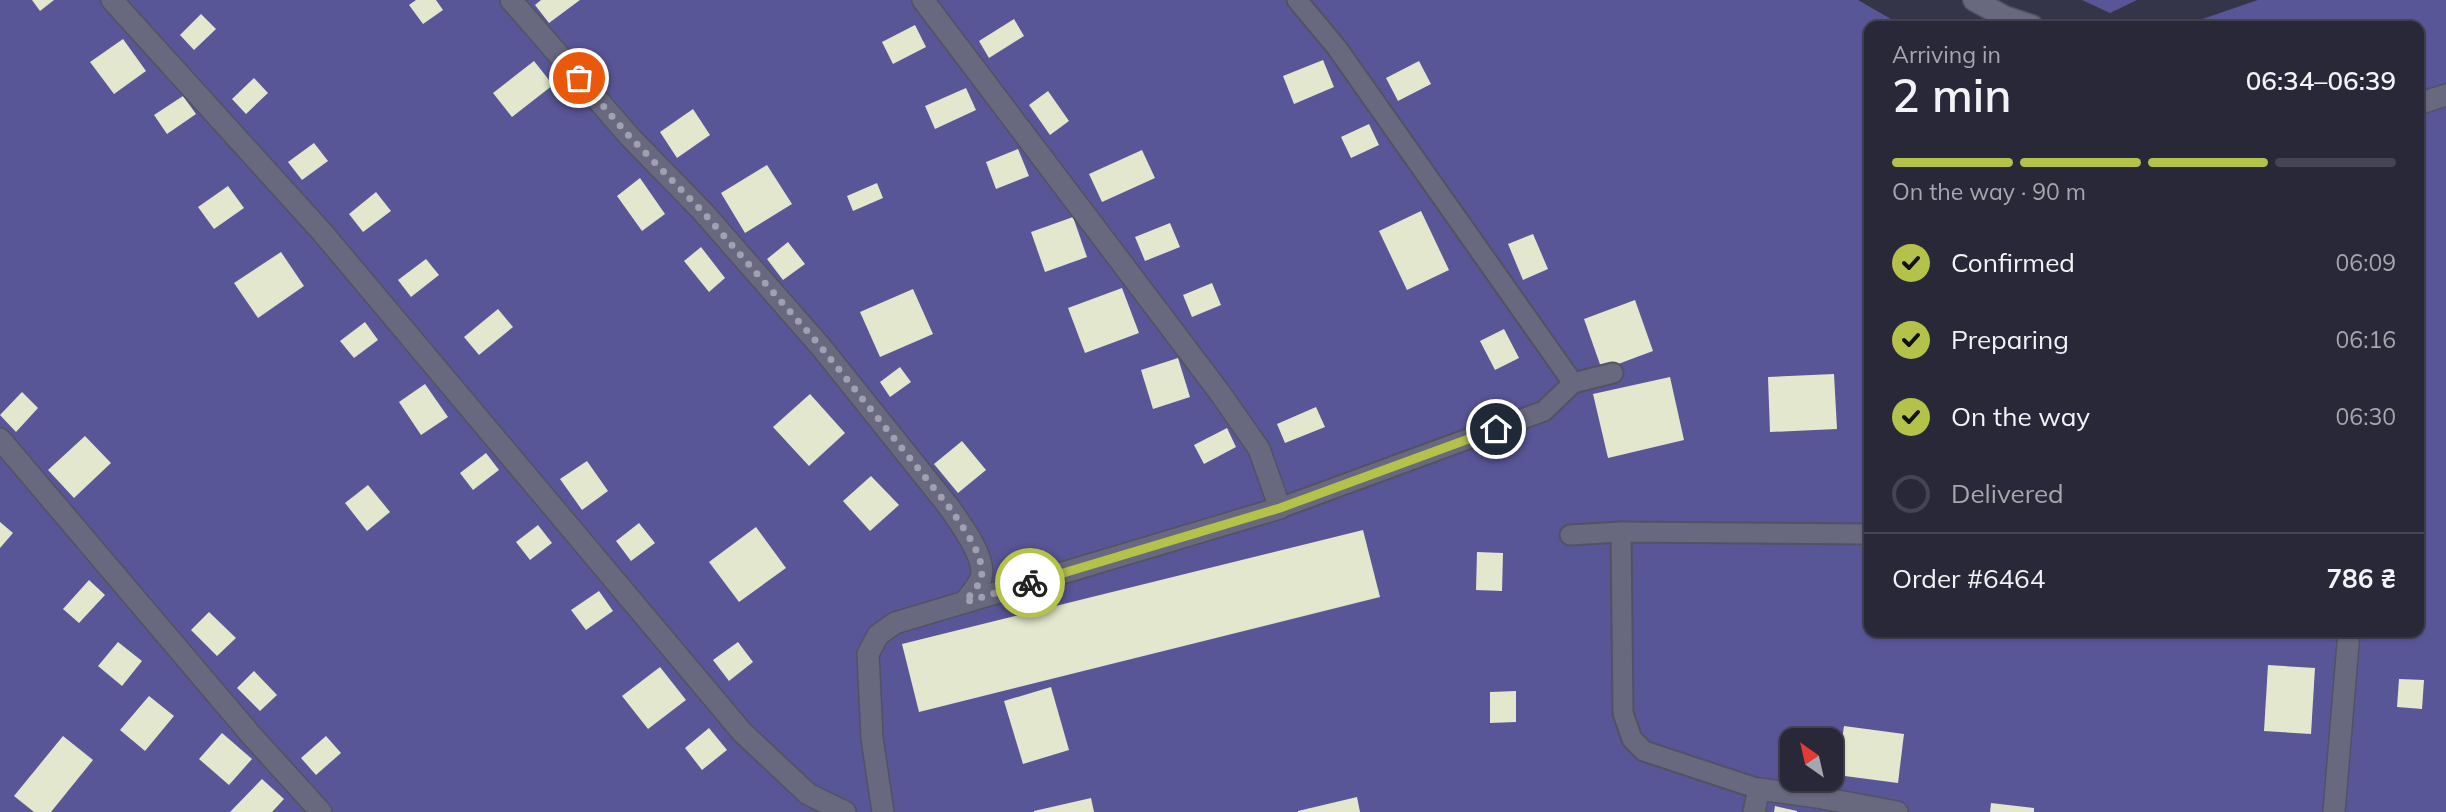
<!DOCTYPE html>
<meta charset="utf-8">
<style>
:root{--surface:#282838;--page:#303040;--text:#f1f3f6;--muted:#a5a6ae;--line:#444453;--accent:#b5c24a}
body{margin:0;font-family:Mulish,sans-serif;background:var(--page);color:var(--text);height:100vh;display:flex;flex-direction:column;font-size:26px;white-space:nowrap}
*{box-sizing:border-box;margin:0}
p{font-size:23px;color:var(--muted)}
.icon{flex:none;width:38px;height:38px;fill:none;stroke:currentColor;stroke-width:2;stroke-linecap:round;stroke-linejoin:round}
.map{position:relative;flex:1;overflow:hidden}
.panel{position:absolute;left:1864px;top:21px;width:560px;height:616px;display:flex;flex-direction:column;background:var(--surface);border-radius:14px;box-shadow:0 2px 5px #0004,0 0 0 2px var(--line)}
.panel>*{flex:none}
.needle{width:46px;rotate:326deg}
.fabs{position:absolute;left:1780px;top:728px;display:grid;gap:14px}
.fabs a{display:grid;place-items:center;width:63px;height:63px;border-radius:14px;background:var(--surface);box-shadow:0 2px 5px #0004,0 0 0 2px var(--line);font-size:35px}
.pin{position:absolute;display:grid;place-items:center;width:60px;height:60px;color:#fff;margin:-30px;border:4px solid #fff;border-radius:50%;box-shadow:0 2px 7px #0007}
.courier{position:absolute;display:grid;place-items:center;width:70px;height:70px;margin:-35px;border:5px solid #b5c24a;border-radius:50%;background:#fff;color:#222;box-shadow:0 2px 9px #0007}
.headline em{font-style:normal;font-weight:600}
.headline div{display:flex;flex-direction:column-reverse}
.headline{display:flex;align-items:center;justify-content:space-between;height:119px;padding:0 28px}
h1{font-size:46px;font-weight:600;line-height:52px}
.bar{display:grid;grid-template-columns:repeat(4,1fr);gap:10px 7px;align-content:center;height:84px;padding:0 28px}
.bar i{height:9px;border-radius:5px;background:var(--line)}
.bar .active{background:var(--accent)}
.bar p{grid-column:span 4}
.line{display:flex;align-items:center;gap:18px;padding:0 28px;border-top:2px solid var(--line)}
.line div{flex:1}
ol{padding:0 28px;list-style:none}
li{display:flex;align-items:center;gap:21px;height:77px}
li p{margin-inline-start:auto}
li .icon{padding:7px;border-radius:50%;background:var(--accent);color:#111;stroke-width:4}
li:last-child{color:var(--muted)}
li i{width:38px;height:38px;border:4px solid var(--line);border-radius:50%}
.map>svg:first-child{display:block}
.green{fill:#595698;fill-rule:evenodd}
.building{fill:#e2e7cd}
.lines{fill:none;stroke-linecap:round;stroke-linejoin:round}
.service-casing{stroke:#525263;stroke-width:23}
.minor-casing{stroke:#525263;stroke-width:24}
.service{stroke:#68697f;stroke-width:19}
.minor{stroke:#68697f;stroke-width:21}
.done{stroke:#a0a0b0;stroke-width:7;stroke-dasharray:0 12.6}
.route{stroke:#b5c24a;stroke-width:9}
</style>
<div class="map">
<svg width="2446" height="812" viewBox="0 0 2446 812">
<rect width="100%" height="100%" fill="#35354a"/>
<g class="green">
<path d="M0 0H1858L1903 26H1869V632H2418V26H2182L2258 0H2446V812H0ZM1792 740H1830V779H1792Z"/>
<polygon points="2082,0 2137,0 2110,13"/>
</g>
<g class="building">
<polygon points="32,0 54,0 40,11"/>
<polygon points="416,0 436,0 443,10 423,24 409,5"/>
<polygon points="541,0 580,0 549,23 535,5"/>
<polygon points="201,14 216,29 194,50 180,35"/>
<polygon points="1014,19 1024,36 989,58 979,41"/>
<polygon points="915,25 926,47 893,64 882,42"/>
<polygon points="123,39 146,71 114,94 90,62"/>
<polygon points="1323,60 1334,87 1294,104 1283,76"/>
<polygon points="534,61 553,85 512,117 493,93"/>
<polygon points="1419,61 1431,84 1398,101 1386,78"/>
<polygon points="254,78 268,93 246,114 232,99"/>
<polygon points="966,88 976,110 935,129 925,106"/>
<polygon points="1048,91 1069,121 1050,135 1029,105"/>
<polygon points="183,96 196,114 167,134 154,115"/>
<polygon points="693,109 710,135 677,158 660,132"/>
<polygon points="1369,124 1379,145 1351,158 1341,137"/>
<polygon points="314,143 328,161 302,180 288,162"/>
<polygon points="1018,149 1029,176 996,189 986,162"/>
<polygon points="1142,150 1155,178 1102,202 1089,174"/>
<polygon points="767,165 792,204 745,233 721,193"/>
<polygon points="640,178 665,214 642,231 617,196"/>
<polygon points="877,183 883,198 853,211 847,196"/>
<polygon points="228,186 244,208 214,229 198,207"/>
<polygon points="376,192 391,211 363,232 349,214"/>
<polygon points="1421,211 1449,270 1407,290 1379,231"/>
<polygon points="1073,217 1087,257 1045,272 1031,232"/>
<polygon points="1170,223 1180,247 1145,261 1135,237"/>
<polygon points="1533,234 1548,269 1523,280 1508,244"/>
<polygon points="788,242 805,264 783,280 767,259"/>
<polygon points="701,247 725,278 709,292 684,261"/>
<polygon points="281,252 304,286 258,318 234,283"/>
<polygon points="426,259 439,275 411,297 398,280"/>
<polygon points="1212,283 1221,305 1192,317 1183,295"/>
<polygon points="1122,288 1139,333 1085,353 1068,308"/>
<polygon points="913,289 933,334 880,357 860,312"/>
<polygon points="1635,300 1653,351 1602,370 1584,319"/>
<polygon points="498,309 513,327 479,355 464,337"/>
<polygon points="365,322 378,340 354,358 340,341"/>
<polygon points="1504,329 1519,358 1495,370 1480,341"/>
<polygon points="1178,358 1190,397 1153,409 1141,370"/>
<polygon points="900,367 911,382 890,397 880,382"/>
<polygon points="1834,374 1837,429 1770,432 1768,377"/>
<polygon points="1670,377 1684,440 1608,458 1593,394"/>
<polygon points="425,384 448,417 421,435 399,402"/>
<polygon points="22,392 38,408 16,432 0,415"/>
<polygon points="810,394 845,433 809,466 773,427"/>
<polygon points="1316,407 1325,427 1285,443 1277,424"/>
<polygon points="1227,428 1236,447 1204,464 1194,445"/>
<polygon points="85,436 111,463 74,498 48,470"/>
<polygon points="962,441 986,470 958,493 934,464"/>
<polygon points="486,453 499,470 473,490 460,473"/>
<polygon points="587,461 608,491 582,510 560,479"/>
<polygon points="871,476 899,505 870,531 843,501"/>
<polygon points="368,485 390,512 367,531 345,503"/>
<polygon points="0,522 13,533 0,548"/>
<polygon points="639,523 655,543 631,561 616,541"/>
<polygon points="538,525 552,543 530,560 516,542"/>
<polygon points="756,527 786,568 739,602 709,562"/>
<polygon points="1363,530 1380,597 919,712 902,644"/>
<polygon points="1477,552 1503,553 1502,591 1476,590"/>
<polygon points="89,580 105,595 79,623 63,609"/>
<polygon points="599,591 613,611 586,630 571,610"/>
<polygon points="209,612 236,638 217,656 191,630"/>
<polygon points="118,642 142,661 122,686 98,666"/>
<polygon points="738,642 753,662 729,681 713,660"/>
<polygon points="2268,665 2315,668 2311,734 2264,731"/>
<polygon points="660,667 686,700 648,729 622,696"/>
<polygon points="254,671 277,695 260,711 237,688"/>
<polygon points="2399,679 2424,680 2422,709 2397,707"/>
<polygon points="1051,687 1069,750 1023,764 1004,701"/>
<polygon points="1516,691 1516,722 1490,723 1490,692"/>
<polygon points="149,696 174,716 145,751 120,730"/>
<polygon points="1844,726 1904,734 1898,783 1837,775"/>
<polygon points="709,728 727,750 702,770 685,748"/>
<polygon points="222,733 252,759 229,785 199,759"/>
<polygon points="63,736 93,760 51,812 34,812 14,796"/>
<polygon points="326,736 341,753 316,775 301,758"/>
<polygon points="262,779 284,799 272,812 230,812"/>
<polygon points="1357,797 1360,812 1298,812 1298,811"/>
<polygon points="1091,798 1094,812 1034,812 1034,811"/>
<polygon points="1991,803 2034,808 2034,812 1990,812"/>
<polygon points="1775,806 1797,811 1797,812 1774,812"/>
</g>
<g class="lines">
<defs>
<g id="service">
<polyline points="1297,0 1337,48 1573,383"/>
<polyline points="1280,508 1544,411 1573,383 1613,373"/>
<polyline points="1621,532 1623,713 1632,739 1644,751 1759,789"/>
<polyline points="1570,535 1621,532 1869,534"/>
</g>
<g id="minor">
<polyline points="112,0 322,232 742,732 808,794 845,812"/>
<path d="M511 0 630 137 703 212 821 347 949 507C960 523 987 558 981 578 978 586 970 595 965 602"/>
<polyline points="1974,0 2005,17 2032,26"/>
<polyline points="2418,104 2446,95"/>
<polyline points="0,439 252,736 321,812"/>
<polyline points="883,812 872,738 868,654 878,635 895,623 1280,508 1259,449 1220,393 923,0"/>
<polyline points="1754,812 1759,789 1817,797 1897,812"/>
<polyline points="2334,812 2349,632"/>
</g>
</defs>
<use href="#service" class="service-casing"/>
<use href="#minor" class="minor-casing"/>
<use href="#service" class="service"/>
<use href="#minor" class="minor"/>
</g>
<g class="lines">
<path class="done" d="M579 78 630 137 703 212 821 347 949 507C960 523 987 558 981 578 979 586 970 595 965 602L1030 583"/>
<polyline class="route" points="1030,583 1280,508 1496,429"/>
</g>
</svg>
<div class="fabs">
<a><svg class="needle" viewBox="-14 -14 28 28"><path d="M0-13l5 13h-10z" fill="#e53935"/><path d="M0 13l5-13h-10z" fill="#a5a6ae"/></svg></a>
</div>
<div class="pin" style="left:579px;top:78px;background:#ea580c"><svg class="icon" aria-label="bag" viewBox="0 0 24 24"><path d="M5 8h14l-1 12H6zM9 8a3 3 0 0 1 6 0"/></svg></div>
<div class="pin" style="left:1496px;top:429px;background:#1f2937"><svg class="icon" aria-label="home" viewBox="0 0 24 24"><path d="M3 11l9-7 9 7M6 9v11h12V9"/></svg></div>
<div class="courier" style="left:1030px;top:583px"><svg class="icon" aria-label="bike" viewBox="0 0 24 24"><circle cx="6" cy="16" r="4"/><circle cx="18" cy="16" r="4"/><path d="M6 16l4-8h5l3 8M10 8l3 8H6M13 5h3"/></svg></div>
<section class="panel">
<div class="headline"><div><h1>2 min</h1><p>Arriving in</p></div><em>06:34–06:39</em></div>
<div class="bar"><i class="active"></i><i class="active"></i><i class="active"></i><i></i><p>On the way · 90 m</p></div>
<ol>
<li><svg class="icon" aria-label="check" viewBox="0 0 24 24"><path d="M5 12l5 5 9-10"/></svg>Confirmed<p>06:09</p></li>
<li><svg class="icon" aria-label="check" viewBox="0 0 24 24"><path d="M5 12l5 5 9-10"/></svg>Preparing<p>06:16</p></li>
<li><svg class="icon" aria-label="check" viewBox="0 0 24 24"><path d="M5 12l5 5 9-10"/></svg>On the way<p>06:30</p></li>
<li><i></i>Delivered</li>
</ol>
<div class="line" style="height:91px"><div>Order #6464</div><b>786 ₴</b></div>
</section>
</div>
